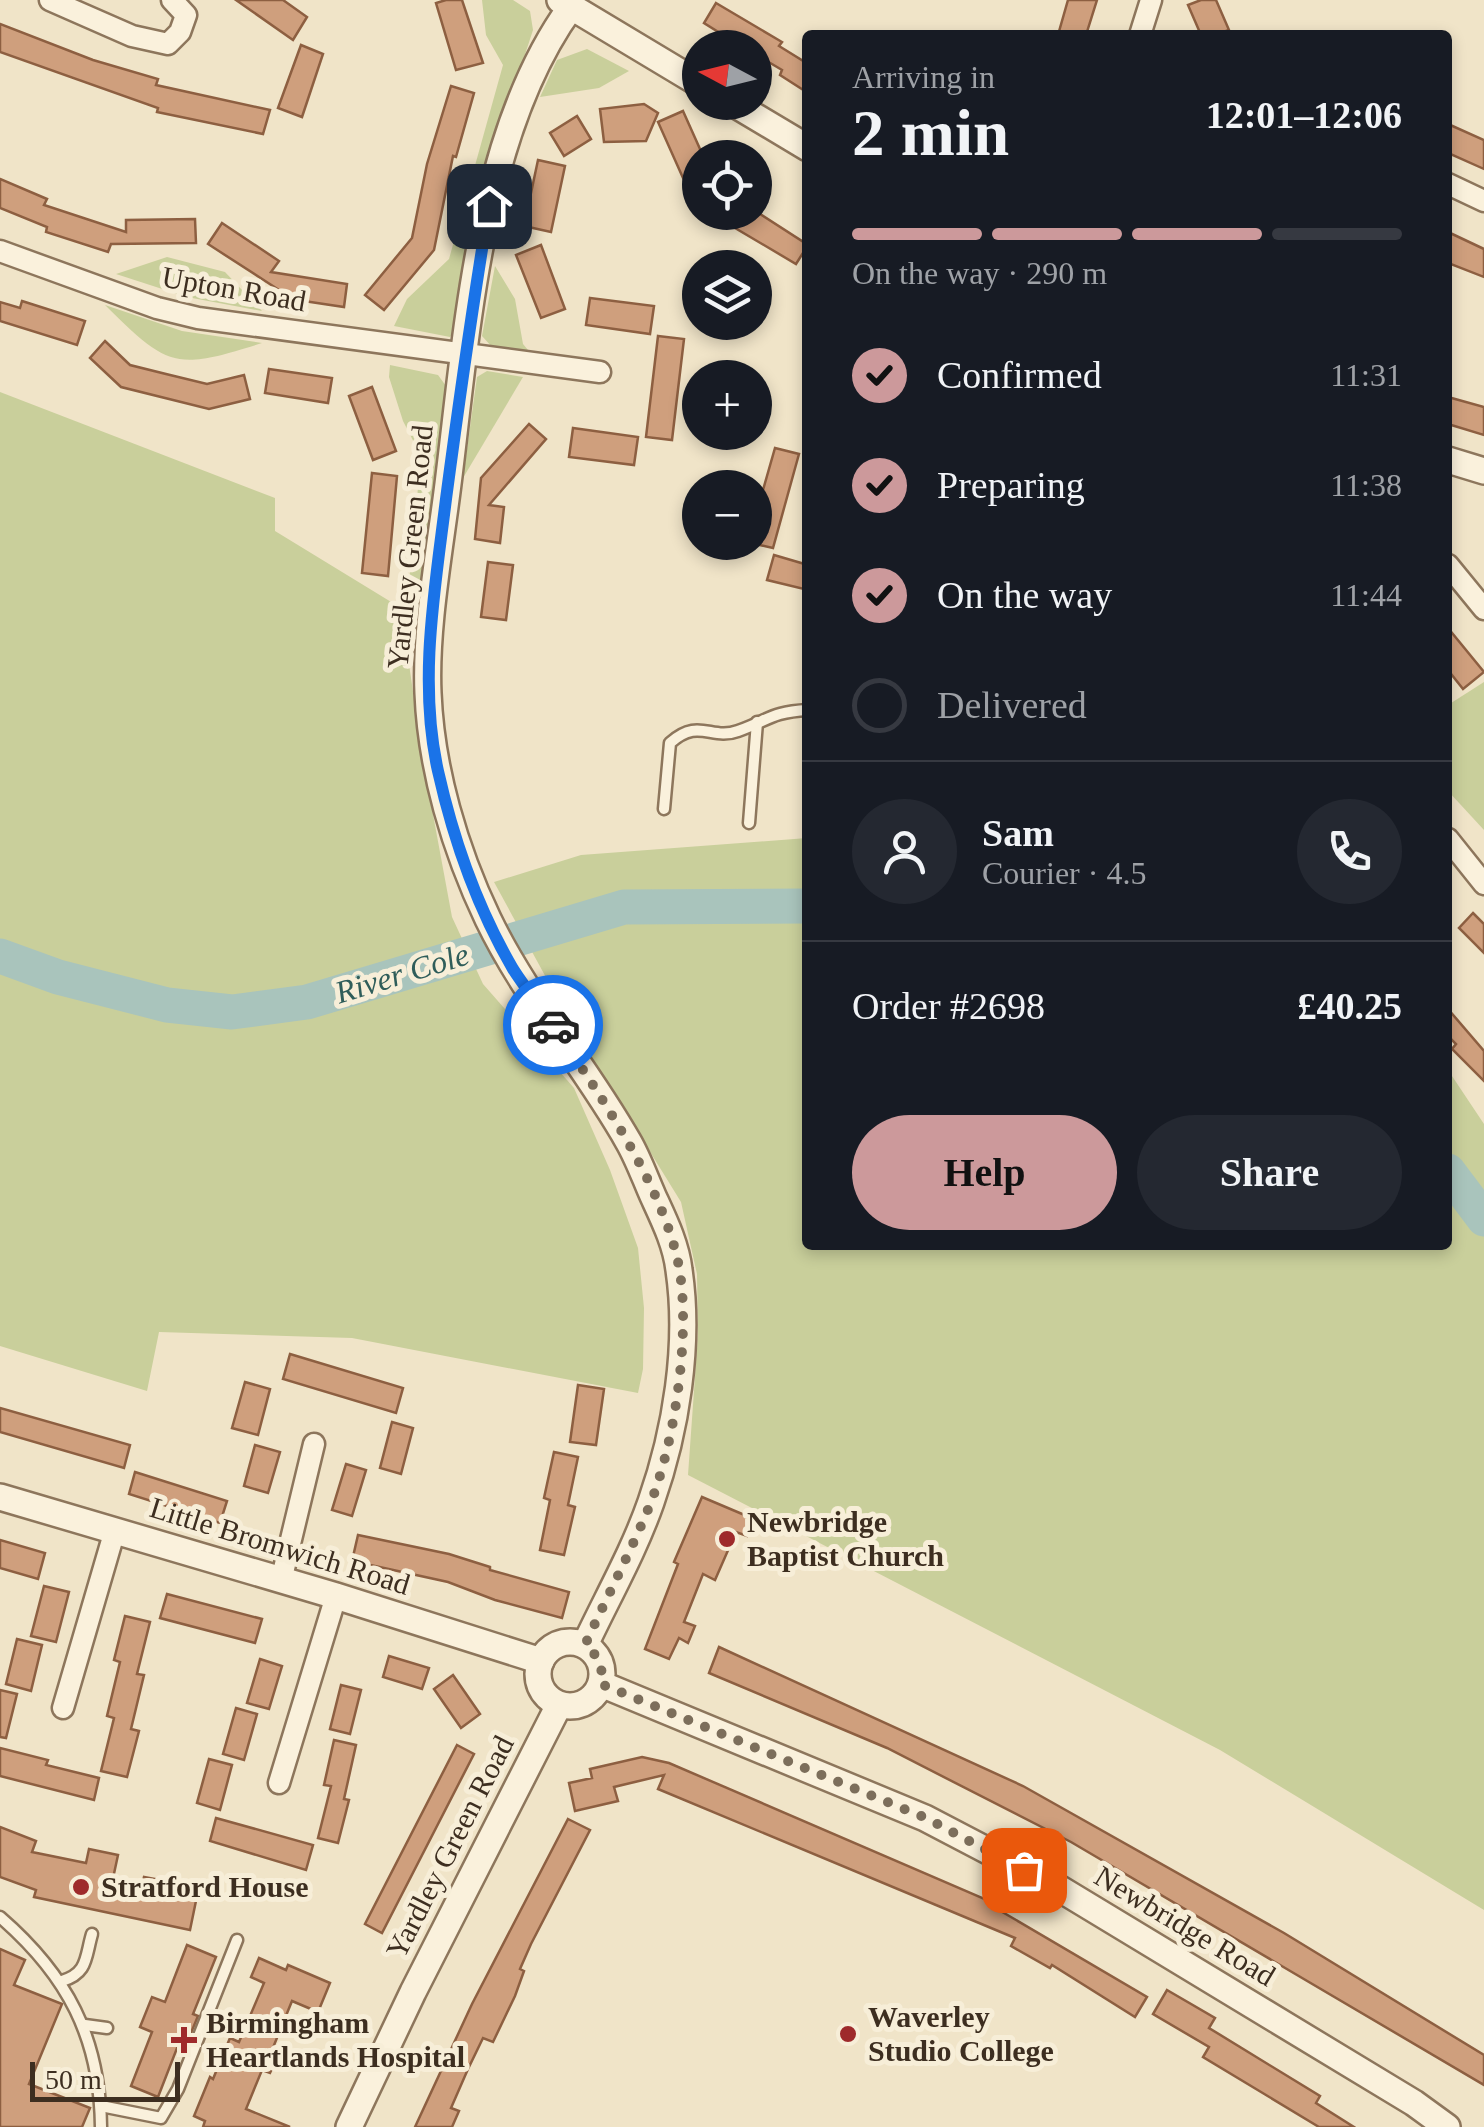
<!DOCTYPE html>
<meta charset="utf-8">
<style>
:root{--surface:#171b24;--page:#242831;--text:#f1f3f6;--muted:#9ea1a6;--line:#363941;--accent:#cc999b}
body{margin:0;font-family:Georgia,serif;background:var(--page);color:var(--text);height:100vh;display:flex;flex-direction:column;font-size:38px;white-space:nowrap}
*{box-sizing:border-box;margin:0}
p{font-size:32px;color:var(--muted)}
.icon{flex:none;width:55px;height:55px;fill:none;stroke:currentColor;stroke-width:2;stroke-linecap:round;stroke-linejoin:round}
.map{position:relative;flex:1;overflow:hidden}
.drawer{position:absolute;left:802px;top:30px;width:650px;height:1220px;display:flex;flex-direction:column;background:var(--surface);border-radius:10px;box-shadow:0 5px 15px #0003}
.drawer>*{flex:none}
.needle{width:65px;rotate:277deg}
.buttons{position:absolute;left:682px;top:30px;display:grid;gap:20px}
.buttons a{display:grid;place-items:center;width:90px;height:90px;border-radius:50%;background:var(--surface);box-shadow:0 5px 15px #0003;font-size:50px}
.scale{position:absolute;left:30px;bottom:25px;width:150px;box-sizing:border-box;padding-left:10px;border:5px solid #3d2e20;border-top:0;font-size:28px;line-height:35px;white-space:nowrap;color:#3d2e20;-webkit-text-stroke:8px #f7eed8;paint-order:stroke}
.pin{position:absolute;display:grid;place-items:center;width:85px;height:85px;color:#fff;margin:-42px;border-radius:20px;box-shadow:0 5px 15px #0006}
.courier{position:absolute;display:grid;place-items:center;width:100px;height:100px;margin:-50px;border:8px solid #1a73e8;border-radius:50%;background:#fff;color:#222;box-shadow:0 2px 12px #0007}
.head em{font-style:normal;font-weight:700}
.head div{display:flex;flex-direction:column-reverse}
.head{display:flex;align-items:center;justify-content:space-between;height:170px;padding:0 50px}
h1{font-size:65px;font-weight:700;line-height:75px}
.bar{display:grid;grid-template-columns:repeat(4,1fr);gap:15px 10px;align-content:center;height:120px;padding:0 50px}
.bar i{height:12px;border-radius:8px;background:var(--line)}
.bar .selected{background:var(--accent)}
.bar p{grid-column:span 4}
.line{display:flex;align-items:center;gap:25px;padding:0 50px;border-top:2px solid var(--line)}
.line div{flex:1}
.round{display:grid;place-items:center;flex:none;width:105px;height:105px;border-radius:52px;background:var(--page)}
ol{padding:0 50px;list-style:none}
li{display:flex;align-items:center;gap:30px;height:110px}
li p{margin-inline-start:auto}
li .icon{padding:10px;border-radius:50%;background:var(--accent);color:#111;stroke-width:4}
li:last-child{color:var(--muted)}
li i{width:55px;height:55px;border:5px solid var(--line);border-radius:50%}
.cta{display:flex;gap:20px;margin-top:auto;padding:20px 50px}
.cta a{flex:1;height:115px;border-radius:60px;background:var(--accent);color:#111;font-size:40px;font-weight:700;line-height:115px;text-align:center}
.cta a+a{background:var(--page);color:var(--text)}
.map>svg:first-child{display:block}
.green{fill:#c9cf9b}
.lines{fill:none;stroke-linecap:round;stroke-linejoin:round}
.river{stroke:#a9c4bc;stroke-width:35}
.building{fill:#cf9f7d;stroke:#8d5f41;stroke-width:2.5}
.service-casing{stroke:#8d765c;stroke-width:15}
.minor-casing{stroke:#8d765c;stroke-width:25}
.tertiary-casing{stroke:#8d765c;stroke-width:30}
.service{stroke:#faf1dc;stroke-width:10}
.minor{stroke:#faf1dc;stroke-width:20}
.tertiary{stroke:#faf1dc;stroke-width:25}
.done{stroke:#7c6e5b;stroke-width:10;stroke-dasharray:0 18}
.route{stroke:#1a73e8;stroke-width:12}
.poi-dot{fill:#9e2a2b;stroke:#f7eed8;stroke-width:4}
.labels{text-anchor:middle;stroke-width:10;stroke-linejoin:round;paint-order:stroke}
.street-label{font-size:30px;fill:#3d2e20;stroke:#f7eed8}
.poi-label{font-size:30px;font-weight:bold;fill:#3d2e20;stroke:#f7eed8;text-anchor:start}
.water-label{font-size:32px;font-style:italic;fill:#2f5d5a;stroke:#f7eed8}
</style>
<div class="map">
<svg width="1484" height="2127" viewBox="0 0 1484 2127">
<rect width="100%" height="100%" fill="#f0e4c8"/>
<g class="green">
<polygon points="482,0 513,0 530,11 533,30 491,159 459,326 450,337 394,326 407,299 449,259 503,65 486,35"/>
<polygon points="587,49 629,71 599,88 540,97 557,60"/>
<polygon points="167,257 225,272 262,311 187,297 116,274"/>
<polygon points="495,266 515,299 523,344 533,356 492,347 482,336"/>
<path d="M105 305 182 331 262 343C176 370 169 369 105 305Z"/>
<polygon points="390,365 438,375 446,386 423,616 407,603 421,456 403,421 389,377"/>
<polygon points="487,371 523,377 463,478 477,377"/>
<polygon points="0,392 275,498 275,531 401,608 422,755 452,917 483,984 574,1088 610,1170 638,1248 644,1308 643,1369 638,1393 352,1338 159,1332 147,1391 0,1346"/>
<polygon points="1484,682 1484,830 1448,791 1448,705"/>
<polygon points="807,838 808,1245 1448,1245 1448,1070 1484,1124 1484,1910 1220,1750 688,1475 698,1335 697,1274 681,1202 573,1027 494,882 581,855"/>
</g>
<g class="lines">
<g class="river">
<polyline points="0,956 58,977 167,1005 232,1012 307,1002 624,907 808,906"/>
<polyline points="1448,1171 1484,1219"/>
</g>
</g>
<g class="building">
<polygon points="236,0 283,0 307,17 293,40"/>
<polygon points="446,0 462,0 483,63 456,70 436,3"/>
<polygon points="1068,0 1097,0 1086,35 1058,35"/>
<polygon points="1201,0 1216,0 1229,30 1215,35 1201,35 1188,5"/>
<polygon points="716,3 782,42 779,46 808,64 808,93 780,75 782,70 755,54 755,48 744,48 704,23"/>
<polygon points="0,24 93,60 158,79 156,85 270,110 263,134 157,112 158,108 0,52"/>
<polygon points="301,45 323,54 302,117 278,108"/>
<polygon points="451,86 474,93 456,157 453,156 434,250 384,310 365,295 412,238 427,164"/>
<polygon points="644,104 658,113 646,141 604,142 600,109"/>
<polygon points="683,111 700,149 700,216 658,122"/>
<polygon points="577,116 591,139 564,156 550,133"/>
<polygon points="1448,124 1484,140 1484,169 1448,153"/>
<polygon points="538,160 565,166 551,232 524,226"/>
<polygon points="0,179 47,199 44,205 126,232 126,220 195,219 196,243 111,244 108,252 46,232 47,227 0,208"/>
<polygon points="708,212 757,212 808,245 796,264"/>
<polygon points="222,223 279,261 271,272 347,284 344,307 277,297 279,290 208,244"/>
<polygon points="1448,232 1484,249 1484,277 1448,263"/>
<polygon points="541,245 565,309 541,318 516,255"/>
<polygon points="590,298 654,306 650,334 586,325"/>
<polygon points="22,301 85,321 77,345 0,321 0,302 20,308"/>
<polygon points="658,336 684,339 672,440 646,437"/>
<polygon points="105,341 130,365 166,374 207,384 244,375 250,399 209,409 121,387 90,358"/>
<polygon points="269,369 332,378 328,403 265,393"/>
<polygon points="372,387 396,451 373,460 349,396"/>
<polygon points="1448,397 1484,407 1484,435 1448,424"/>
<polygon points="529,424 546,439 489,505 504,507 500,543 475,539 481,478"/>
<polygon points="573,428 638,437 634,465 569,457"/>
<polygon points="775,448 799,454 773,548 755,544 755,518"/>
<polygon points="372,473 397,476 388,576 362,573"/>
<polygon points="774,555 808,565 808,590 767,580"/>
<polygon points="488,562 513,565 506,620 481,617"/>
<polygon points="1448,628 1484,672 1463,689 1448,670"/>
<polygon points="1473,913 1484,924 1484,953 1459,928"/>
<polygon points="1448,1009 1484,1051 1484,1081 1452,1049 1456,1044 1448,1036"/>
<polygon points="290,1354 403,1388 396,1413 283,1379"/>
<polygon points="245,1382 270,1389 258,1435 232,1428"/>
<polygon points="578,1385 604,1389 596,1445 570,1442"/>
<polygon points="0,1408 130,1445 124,1468 0,1432"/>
<polygon points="392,1422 413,1428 401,1474 380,1468"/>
<polygon points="255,1445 280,1452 268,1493 244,1486"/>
<polygon points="554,1452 578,1457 568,1505 575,1507 564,1555 540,1550 550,1500 544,1498"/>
<polygon points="346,1464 366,1470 352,1516 332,1510"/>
<polygon points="135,1472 227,1501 220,1523 129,1494"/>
<polygon points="702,1497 754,1519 747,1536 736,1532 715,1580 703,1574 684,1622 695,1626 688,1643 679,1638 669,1659 645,1649 678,1564 674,1562"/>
<polygon points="358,1535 449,1554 490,1567 490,1570 569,1592 562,1618 495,1600 448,1582 352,1561"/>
<polygon points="0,1540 45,1553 38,1579 0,1568"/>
<polygon points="44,1586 69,1592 56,1642 31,1636"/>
<polygon points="167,1594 262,1619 255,1643 160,1618"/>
<polygon points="125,1616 150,1622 137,1674 144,1675 131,1729 139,1731 127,1777 101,1771 114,1718 107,1716 120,1662 114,1660"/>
<polygon points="17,1639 42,1645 31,1691 6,1684"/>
<polygon points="719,1647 1023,1786 1284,1933 1484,2055 1484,2085 1071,1842 887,1748 709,1673"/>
<polygon points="389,1656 429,1668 422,1689 383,1677"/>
<polygon points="260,1659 282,1666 269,1709 247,1703"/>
<polygon points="453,1675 480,1714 461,1728 434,1689"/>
<polygon points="341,1685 361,1690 350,1734 330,1729"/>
<polygon points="0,1690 17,1694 6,1738 0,1737"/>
<polygon points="236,1708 257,1714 244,1760 223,1754"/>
<polygon points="334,1740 356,1745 344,1799 349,1800 338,1843 318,1838 331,1786 324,1785"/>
<polygon points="457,1745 474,1754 382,1933 365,1924"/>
<polygon points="0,1748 48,1760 46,1765 99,1778 94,1800 0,1776"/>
<polygon points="642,1757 669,1763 1001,1906 999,1910 1147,1997 1135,2017 1052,1965 1050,1968 1011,1946 1015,1938 658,1789 664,1775 614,1787 618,1801 575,1811 569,1783 592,1778 590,1769"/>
<polygon points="209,1759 232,1765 220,1810 197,1803"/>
<polygon points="216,1818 313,1845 306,1870 210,1841"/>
<polygon points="568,1819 590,1830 531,1944 520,1969 524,1971 515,1996 493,2042 483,2038 468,2069 451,2108 459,2111 452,2127 415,2127 472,2004"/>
<polygon points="0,1827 36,1841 32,1852 86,1863 89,1849 118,1855 112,1883 141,1890 144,1877 160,1880 158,1888 197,1896 190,1930 34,1897 36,1890 0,1877"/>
<polygon points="187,1945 216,1957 193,2014 198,2016 186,2045 179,2043 158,2097 131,2086 152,2032 140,2027 152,1997 165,2002"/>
<polygon points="0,1949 25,1960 14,1985 62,2004 29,2084 90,2108 82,2127 0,2127"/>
<polygon points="259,1958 286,1970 288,1965 330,1983 318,2012 292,2001 270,2055 277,2058 270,2073 262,2070 246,2109 290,2127 203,2127 205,2121 194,2116 210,2077 213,2079 230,2038 239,2042 264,1983 251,1977"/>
<polygon points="1167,1990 1215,2018 1209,2028 1320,2096 1316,2103 1354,2127 1319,2127 1203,2057 1209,2047 1153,2014"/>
</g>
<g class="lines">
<defs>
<g id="service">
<path d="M664 809 670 743C699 717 711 741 738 731 769 720 771 712 808 710"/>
<polyline points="749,823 757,722"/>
<path d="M0 1917C67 1975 100 2037 101 2127"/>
<path d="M62 1981C88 1973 85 1958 92 1934"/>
<polyline points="85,2025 107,2028"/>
<polyline points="101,2106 161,2118 178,2089 237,1940"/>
</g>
<g id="minor">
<polyline points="50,0 132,36 168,44 180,32 186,15 172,0"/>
<polyline points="1140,35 1151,0"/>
<polyline points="1448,184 1484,201"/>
<polyline points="0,251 157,308 198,318 600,372"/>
<polyline points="1448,565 1484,609"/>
<polyline points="1448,839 1484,884"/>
<polyline points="281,1581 314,1444"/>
<polyline points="63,1708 115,1530"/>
<polyline points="279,1783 336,1596"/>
</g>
<g id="tertiary">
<polyline points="560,0 700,84"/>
<path d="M571 7C479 133 467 333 448 484 440 549 425 628 428 693 431 769 455 850 488 919 526 998 585 1065 628 1141 638 1158 645 1178 653 1196 664 1220 676 1244 679 1270 690 1345 676 1431 651 1502 634 1551 607 1598 585 1645"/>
<polyline points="731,102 808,148"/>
<polyline points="1448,460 1484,471"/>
<polyline points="0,1497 336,1596 541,1661"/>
<circle cx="570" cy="1674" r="32"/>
<polyline points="601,1684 925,1818 1057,1887 1414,2103 1447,2127"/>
<polyline points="349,2127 413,1992 559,1705"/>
</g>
</defs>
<use href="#service" class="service-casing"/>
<use href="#minor" class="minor-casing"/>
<use href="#tertiary" class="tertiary-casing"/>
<use href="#service" class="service"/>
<use href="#minor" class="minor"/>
<use href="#tertiary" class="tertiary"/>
</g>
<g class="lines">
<path class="done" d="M553 1025C598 1092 664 1187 679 1267 691 1333 675 1444 649 1507 630 1553 606 1599 585 1645 598 1655 604 1667 601 1684L926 1818 1024 1870"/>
<path class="route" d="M489 206C473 303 459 401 446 499 435 588 418 682 438 771 453 838 478 909 513 969 525 988 540 1006 553 1025"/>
</g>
<g class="poi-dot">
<circle cx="727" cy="1539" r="10"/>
<circle cx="81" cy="1887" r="10"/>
<circle cx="848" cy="2034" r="10"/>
<path d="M179 2025h10v10h10v10h-10v10h-10v-10h-10v-10h10z"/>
</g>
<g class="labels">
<g class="street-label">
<text transform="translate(234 289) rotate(10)" y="10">Upton Road</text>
<text transform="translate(410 547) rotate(-84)" y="10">Yardley Green Road</text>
<text transform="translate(280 1546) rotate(17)" y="10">Little Bromwich Road</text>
<text transform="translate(450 1847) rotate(-63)" y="10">Yardley Green Road</text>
<text transform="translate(1185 1926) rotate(31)" y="10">Newbridge Road</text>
</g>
<g class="poi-label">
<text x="747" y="1532">Newbridge<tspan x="747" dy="34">Baptist Church</tspan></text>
<text x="101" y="1897">Stratford House</text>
<text x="868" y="2027">Waverley<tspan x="868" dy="34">Studio College</tspan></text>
<text x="206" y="2033">Birmingham<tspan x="206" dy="34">Heartlands Hospital</tspan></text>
</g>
<g class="water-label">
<text transform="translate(402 973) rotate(-17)" y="11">River Cole</text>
</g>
</g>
</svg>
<div class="buttons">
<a><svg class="needle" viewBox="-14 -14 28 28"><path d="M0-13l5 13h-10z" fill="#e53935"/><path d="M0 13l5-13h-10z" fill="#9ea1a6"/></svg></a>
<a><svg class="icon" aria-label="locate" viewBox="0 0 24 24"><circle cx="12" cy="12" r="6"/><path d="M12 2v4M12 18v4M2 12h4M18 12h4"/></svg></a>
<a><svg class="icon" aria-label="layers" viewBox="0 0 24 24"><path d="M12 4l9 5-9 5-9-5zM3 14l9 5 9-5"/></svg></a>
<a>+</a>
<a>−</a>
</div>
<div class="scale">50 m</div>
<div class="pin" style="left:1024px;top:1870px;background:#ea580c"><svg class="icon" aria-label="bag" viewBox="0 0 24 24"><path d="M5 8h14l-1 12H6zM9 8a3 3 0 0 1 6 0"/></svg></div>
<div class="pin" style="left:489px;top:206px;background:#1f2937"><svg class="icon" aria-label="home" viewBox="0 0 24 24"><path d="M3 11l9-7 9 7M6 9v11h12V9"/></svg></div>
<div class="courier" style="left:553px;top:1025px"><svg class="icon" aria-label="car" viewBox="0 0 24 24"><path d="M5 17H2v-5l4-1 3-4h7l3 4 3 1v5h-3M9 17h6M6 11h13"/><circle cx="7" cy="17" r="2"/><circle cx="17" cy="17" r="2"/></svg></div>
<section class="drawer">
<div class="head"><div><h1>2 min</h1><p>Arriving in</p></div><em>12:01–12:06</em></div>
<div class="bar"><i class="selected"></i><i class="selected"></i><i class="selected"></i><i></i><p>On the way · 290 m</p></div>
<ol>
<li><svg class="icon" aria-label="check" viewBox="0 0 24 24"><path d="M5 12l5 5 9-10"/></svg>Confirmed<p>11:31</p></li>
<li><svg class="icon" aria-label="check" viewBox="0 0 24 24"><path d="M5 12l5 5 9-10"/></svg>Preparing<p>11:38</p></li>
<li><svg class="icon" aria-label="check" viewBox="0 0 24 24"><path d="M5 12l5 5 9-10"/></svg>On the way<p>11:44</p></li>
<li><i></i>Delivered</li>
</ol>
<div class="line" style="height:180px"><a class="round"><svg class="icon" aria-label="person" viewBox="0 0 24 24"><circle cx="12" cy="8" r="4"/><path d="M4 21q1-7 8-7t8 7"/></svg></a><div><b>Sam</b><p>Courier · 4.5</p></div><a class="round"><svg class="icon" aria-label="phone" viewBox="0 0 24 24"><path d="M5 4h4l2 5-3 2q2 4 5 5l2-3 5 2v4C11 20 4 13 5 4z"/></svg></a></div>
<div class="line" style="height:130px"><div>Order #2698</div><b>£40.25</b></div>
<div class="cta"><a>Help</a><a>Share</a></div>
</section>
</div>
